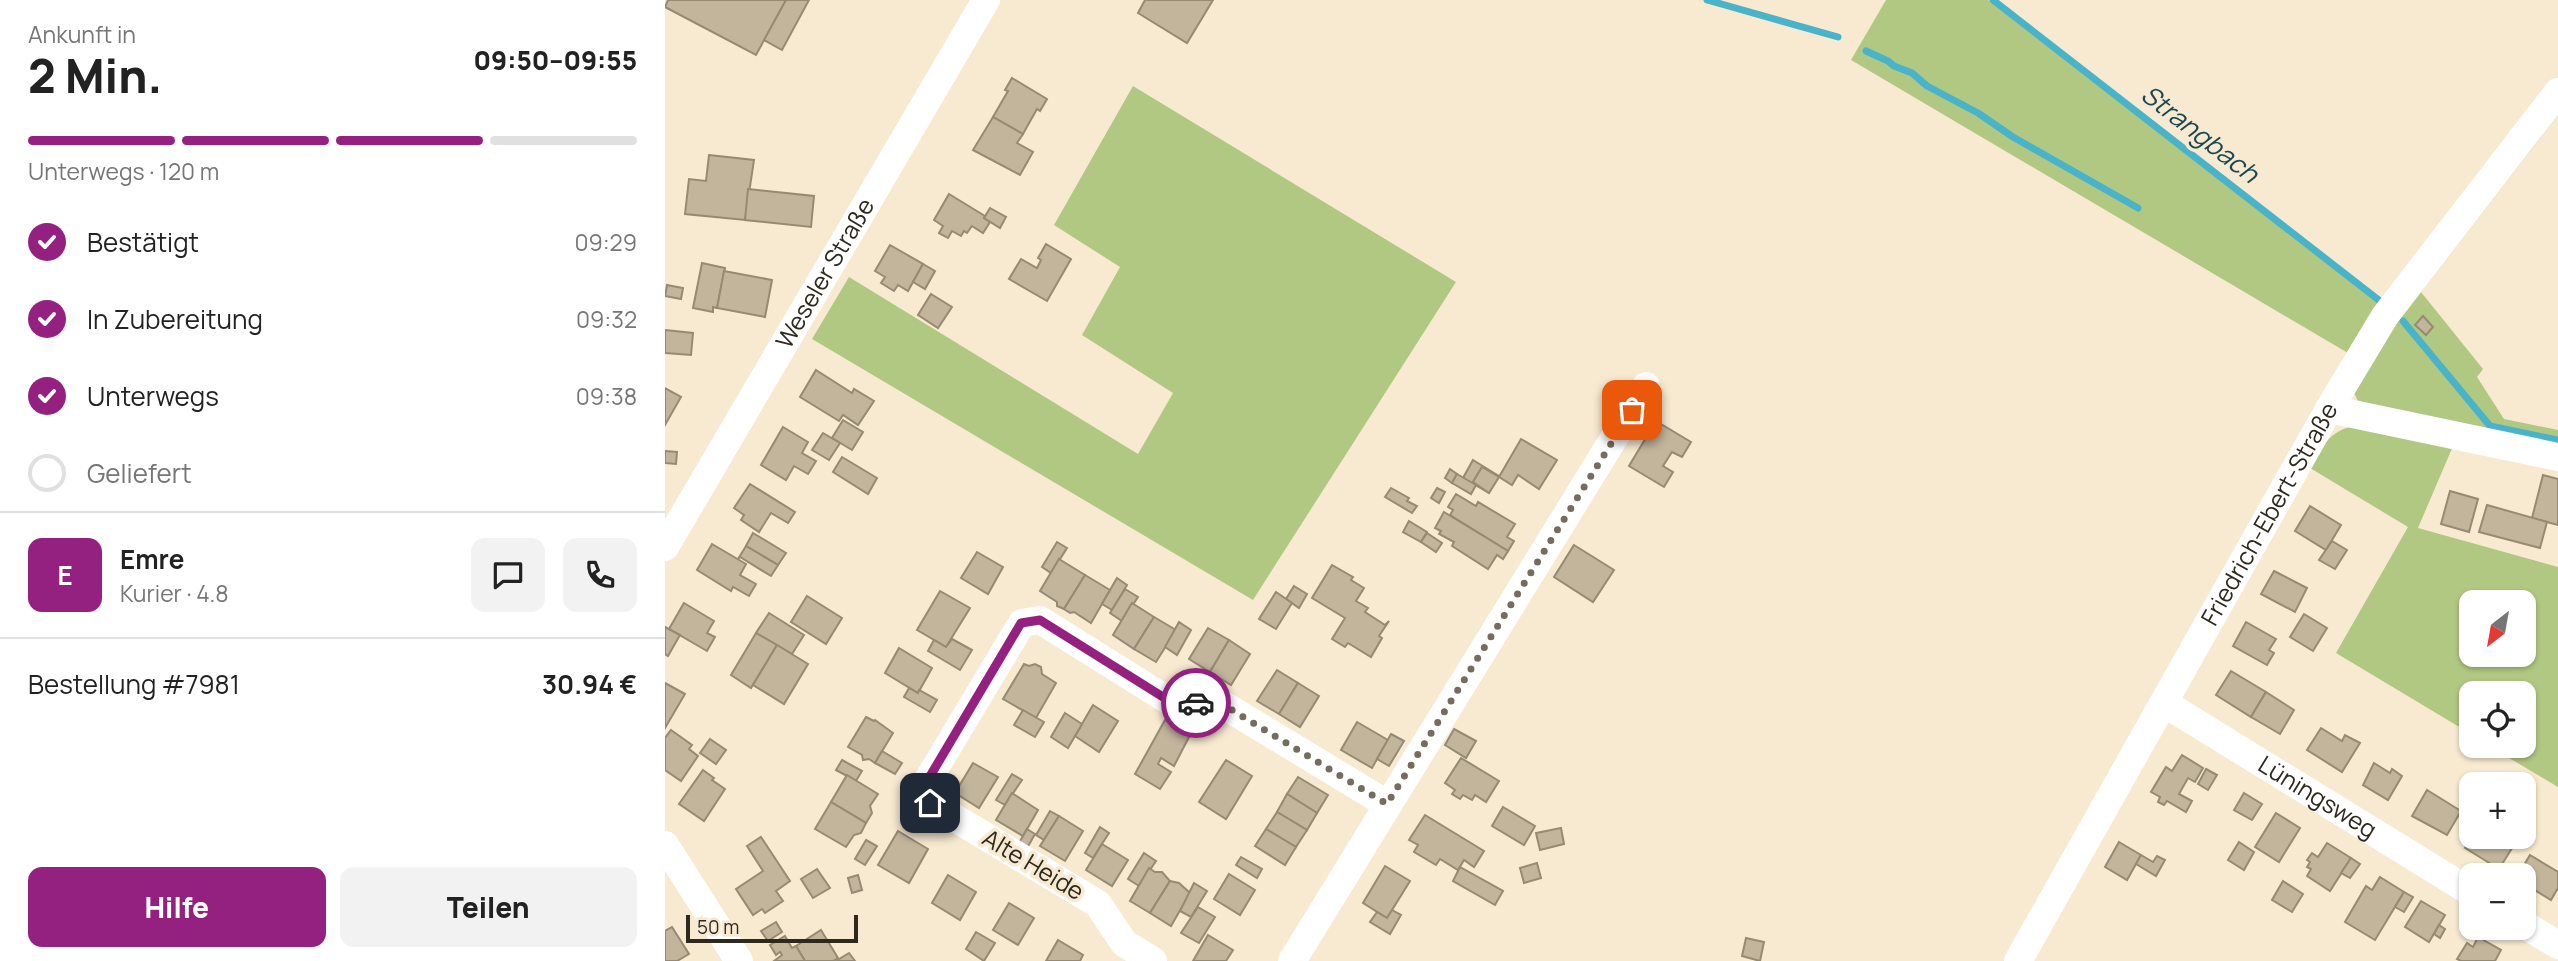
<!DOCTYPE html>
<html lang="de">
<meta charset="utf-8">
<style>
:root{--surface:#fff;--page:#f2f2f2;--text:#222;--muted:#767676;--line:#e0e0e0;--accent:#942180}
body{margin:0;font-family:Manrope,sans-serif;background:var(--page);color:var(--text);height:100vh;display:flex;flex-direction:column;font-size:26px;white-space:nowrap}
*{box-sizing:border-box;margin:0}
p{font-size:23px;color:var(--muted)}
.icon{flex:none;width:38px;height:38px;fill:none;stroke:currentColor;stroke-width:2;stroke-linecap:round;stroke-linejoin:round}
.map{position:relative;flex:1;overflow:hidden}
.details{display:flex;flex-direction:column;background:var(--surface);width:665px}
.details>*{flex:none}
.needle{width:46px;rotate:211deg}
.controls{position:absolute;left:1794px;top:590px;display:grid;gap:14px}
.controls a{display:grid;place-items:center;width:77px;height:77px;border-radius:14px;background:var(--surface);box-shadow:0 2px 5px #0004;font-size:35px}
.scale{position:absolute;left:21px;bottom:18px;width:172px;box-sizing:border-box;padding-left:7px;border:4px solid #2e291f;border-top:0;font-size:19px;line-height:24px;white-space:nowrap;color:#2e291f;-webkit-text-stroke:5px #f7ead0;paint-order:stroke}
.pin{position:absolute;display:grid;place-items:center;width:60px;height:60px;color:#fff;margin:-30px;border-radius:14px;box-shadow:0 4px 10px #0006}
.courier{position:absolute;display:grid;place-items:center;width:70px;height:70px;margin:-35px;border:5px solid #942180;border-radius:50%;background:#fff;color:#222;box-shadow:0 2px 9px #0007}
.summary em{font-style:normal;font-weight:800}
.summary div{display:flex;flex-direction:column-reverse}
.summary{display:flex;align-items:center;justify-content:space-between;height:119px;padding:0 28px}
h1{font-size:46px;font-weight:800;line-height:52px}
.bar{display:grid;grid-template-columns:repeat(4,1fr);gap:10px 7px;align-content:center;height:84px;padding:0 28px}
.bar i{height:9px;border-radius:5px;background:var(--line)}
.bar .active{background:var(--accent)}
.bar p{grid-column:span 4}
.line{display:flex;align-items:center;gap:18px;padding:0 28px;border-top:2px solid var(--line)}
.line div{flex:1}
.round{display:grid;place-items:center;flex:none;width:74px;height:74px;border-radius:14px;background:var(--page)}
ol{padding:0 28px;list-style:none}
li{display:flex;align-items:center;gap:21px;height:77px}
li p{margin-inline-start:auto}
li .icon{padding:7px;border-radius:50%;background:var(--accent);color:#fff;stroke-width:4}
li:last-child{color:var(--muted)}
li i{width:38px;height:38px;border:4px solid var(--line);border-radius:50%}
.button{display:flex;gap:14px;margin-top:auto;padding:14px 28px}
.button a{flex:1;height:80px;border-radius:14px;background:var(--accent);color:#fff;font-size:28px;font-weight:800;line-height:80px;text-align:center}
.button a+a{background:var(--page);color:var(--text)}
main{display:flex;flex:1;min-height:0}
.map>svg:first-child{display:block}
.green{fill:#b1c882;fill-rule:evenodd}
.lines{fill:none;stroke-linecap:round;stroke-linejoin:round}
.stream{stroke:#48b3c9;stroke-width:7}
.building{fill:#c2b59c;stroke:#968a73;stroke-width:2}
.minor{stroke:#fff;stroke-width:28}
.done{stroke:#746d5d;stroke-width:7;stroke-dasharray:0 12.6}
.route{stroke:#942180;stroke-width:9}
.labels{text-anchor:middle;stroke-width:7;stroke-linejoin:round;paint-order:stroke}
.street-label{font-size:24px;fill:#2e291f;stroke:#f7ead0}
.water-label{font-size:26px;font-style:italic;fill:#194852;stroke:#f7ead0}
</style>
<main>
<section class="details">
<div class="summary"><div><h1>2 Min.</h1><p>Ankunft in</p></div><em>09:50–09:55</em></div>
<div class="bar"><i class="active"></i><i class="active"></i><i class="active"></i><i></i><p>Unterwegs · 120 m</p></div>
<ol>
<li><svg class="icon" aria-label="check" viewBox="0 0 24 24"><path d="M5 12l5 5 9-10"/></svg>Bestätigt<p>09:29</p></li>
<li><svg class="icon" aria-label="check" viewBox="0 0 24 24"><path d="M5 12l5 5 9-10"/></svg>In Zubereitung<p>09:32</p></li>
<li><svg class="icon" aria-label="check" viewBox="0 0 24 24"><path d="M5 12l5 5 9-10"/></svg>Unterwegs<p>09:38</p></li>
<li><i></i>Geliefert</li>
</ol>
<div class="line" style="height:126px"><b class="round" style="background:var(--accent);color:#fff">E</b><div><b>Emre</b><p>Kurier · 4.8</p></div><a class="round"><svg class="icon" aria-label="chat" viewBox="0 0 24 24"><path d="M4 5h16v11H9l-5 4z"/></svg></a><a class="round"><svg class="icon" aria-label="phone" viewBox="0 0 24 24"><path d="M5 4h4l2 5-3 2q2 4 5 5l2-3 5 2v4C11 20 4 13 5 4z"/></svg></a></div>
<div class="line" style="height:91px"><div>Bestellung #7981</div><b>30.94 €</b></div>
<div class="button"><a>Hilfe</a><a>Teilen</a></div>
</section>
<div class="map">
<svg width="1893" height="961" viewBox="0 0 1893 961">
<rect width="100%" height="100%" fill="#f7ead0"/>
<g class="green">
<polygon points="1221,0 1323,0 1715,304 1683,353 1186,60"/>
<polygon points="468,86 791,282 588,600 147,339 184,277 473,454 508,393 417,335 455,267 389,225"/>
<polygon points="1893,105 1893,115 1756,292 1818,369 1812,377 1839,419 1893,430 1893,448 1694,403 1688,391 1695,368"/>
<path d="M1684 427 1788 446 1753 528 1893 567V787L1824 746H1858V693H1806V734L1671 653 1743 527 1645 468C1656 449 1662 434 1684 427ZM1806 602H1858V654H1806Z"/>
</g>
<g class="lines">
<g class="stream">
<polyline points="1042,0 1173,37"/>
<polyline points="1328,0 1715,301"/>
<polyline points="1201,51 1223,61 1229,66 1247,73 1262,86 1313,113 1348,137 1473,208"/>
<polyline points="1738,321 1825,426 1893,440"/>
</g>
</g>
<g class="building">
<polygon points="3,0 121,0 91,55 0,7"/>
<polygon points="121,0 144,0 117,50 99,40"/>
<polygon points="480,0 548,0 522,43 473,13"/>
<polygon points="347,78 382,99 375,111 372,109 358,134 328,117 343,91 340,90"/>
<polygon points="328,117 358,134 352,143 368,152 355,175 308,150"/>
<polygon points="44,155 89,160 80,220 20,214 24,179 41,181"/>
<polygon points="83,189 149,196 146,227 80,220"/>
<polygon points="284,194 320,216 319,218 325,222 318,233 307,226 302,233 299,231 296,236 287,231 283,238 274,233 278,226 269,220"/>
<polygon points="325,208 341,217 335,228 319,218"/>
<polygon points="381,244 406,259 382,301 344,279 356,259 372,268 376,260 373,258"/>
<polygon points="225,245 258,264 243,291 233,285 229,291 216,283 220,277 210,271"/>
<polygon points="37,263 60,268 52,308 48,307 48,312 28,308"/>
<polygon points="258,264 270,271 260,289 248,282"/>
<polygon points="59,271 107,280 100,317 52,308"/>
<polygon points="2,285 18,288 16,299 0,296"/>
<polygon points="266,294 287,307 273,328 253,315"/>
<polygon points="1758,316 1768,327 1761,335 1750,325"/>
<polygon points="0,330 28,333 26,355 0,353"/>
<polygon points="151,370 187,393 189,389 209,401 193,425 178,415 174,421 135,397"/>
<polygon points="0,388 16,397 0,425"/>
<polygon points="178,420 198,432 187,450 167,438"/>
<polygon points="991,421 1026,442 1017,457 1007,452 998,466 1008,472 999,487 964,466"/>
<polygon points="118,427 143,442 137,453 151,461 143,474 129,466 121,480 96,465"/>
<polygon points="158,433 175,443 164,460 147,450"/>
<polygon points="856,439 892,460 874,489 853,475 847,485 834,477"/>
<polygon points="0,451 12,452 11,464 0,463"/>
<polygon points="177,457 212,478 203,494 168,472"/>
<polygon points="808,460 834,476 817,467 808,482 824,493 798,478"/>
<polygon points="817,467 834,477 824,493 808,482"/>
<polygon points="785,469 792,474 787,483 780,478"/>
<polygon points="792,474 811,485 806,494 787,483"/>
<polygon points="1878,475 1893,479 1893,525 1867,518"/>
<polygon points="85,484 130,512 123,523 106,513 94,532 76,520 79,515 69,508"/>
<polygon points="726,488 744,498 742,501 752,506 747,513 720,497"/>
<polygon points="772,488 780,492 774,503 766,498"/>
<polygon points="1785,491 1813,499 1804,532 1776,524"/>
<polygon points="791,494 811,506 813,502 850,524 842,537 849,541 843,551 785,515 788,510 783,507"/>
<polygon points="1822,505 1882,522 1875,548 1814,532"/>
<polygon points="1645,506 1676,525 1661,550 1630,531"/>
<polygon points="779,512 843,551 838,559 832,555 823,569 787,546 789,542 774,534 776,531 770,528"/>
<polygon points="744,521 762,532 756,542 738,532"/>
<polygon points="88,533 121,553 113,565 81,546"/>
<polygon points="762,533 777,543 771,552 756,542"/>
<polygon points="1667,541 1682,550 1670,569 1654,560"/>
<polygon points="392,542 402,548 386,573 377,567"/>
<polygon points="47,544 81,564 75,575 91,584 84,596 68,587 66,591 32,570"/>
<polygon points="909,545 949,570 928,602 889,577"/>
<polygon points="81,546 113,565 106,576 75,557 73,559"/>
<polygon points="312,552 338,567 323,594 296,578"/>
<polygon points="394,559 420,575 399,609 392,606 392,602 375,591"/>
<polygon points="667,565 688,577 686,580 699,588 691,601 703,608 700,612 720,625 724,621 714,636 717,638 706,657 683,643 680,647 667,639 680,618 647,598"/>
<polygon points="1609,571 1642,588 1630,612 1596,594"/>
<polygon points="420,575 445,590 426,623 409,612 405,613 399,609"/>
<polygon points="452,578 462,585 447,610 437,604"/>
<polygon points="629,586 642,594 634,608 621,599"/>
<polygon points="460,589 473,597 457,621 445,613"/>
<polygon points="275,591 305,608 281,647 252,630"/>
<polygon points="611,592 627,603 611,629 594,619"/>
<polygon points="142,596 177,618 161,644 126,622"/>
<polygon points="19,603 49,621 42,633 50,637 42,651 4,629"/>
<polygon points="467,603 489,617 469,649 448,635"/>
<polygon points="104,613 139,635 127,654 91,633"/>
<polygon points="1639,614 1662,628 1648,651 1625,637"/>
<polygon points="489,617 511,630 491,662 469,649"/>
<polygon points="514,622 526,630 512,655 500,647"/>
<polygon points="1581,622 1611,639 1604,650 1609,653 1602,665 1568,646"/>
<polygon points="0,627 15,635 3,656 0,654"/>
<polygon points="543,628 564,640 545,672 524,659"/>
<polygon points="91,633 112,645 86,688 66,675"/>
<polygon points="287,639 307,650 295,670 263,651 269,640 281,647"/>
<polygon points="564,640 585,654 566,685 545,672"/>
<polygon points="112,645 143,664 119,704 88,685"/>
<polygon points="234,648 267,668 253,693 220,673"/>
<polygon points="359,664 364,666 370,664 376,667 377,674 391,683 371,718 338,699"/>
<polygon points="612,670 633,683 614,714 592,701"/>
<polygon points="1566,671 1601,692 1586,717 1551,695"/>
<polygon points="0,683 20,694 0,728"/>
<polygon points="633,683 654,696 635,727 614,714"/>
<polygon points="244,688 253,693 254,690 272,700 265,712 239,697"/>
<polygon points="1601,692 1629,710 1615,734 1586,717"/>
<polygon points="428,705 453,721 434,752 410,736"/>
<polygon points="358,710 379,722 370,737 349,725"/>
<polygon points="400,713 417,724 403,748 386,737"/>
<polygon points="201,717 209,721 210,720 228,733 210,763 204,759 198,760 197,755 183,747"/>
<polygon points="500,720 525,735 509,766 496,758 493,764 506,772 495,789 470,774"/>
<polygon points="692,722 723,740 707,768 676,750"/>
<polygon points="1656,728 1677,741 1680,735 1695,743 1677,772 1642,750"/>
<polygon points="789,729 811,741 801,758 780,745"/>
<polygon points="6,730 27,745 24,749 33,756 16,781 0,770 0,738"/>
<polygon points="726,734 739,741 724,766 712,759"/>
<polygon points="45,739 61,750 51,764 35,753"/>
<polygon points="217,751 237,763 230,774 210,763"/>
<polygon points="1517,755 1538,768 1530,782 1523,778 1514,794 1527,801 1521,812 1502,801 1499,805 1493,802 1495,797 1486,792 1501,767 1507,771"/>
<polygon points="796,758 834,781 821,802 810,795 807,800 798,795 795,799 787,794 790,790 780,783"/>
<polygon points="177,760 197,771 191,781 171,770"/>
<polygon points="561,760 587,776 561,819 534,802"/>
<polygon points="308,763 333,777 314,808 290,793"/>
<polygon points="1709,763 1725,773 1727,769 1737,776 1723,800 1698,785"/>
<polygon points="1541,769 1552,775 1543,790 1533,784"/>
<polygon points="38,770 49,778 47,780 60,789 39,821 14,804"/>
<polygon points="347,774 357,780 340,805 331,800"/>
<polygon points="182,775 213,794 205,806 207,813 201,823 166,802"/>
<polygon points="633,777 663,795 652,813 622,794"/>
<polygon points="1762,790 1796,811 1782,835 1747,816"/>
<polygon points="347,793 373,810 358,836 331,820"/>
<polygon points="1579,793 1597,804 1587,820 1569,810"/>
<polygon points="622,794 652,813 642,830 612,812"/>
<polygon points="166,802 201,823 196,833 189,835 181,847 150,829"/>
<polygon points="838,807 870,826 859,845 827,826"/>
<polygon points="385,811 394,816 379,840 371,835"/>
<polygon points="612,812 642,830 631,847 601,829"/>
<polygon points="1611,813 1635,828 1614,862 1590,847"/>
<polygon points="760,815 819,851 809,867 799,860 793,870 775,859 771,865 749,852 753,845 744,840"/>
<polygon points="394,816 418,831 400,861 375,846"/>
<polygon points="435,827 444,833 428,858 420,853"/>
<polygon points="896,828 899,844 875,850 871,833"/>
<polygon points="362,829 370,834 362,848 354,843"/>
<polygon points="601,829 631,847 620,865 590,846"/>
<polygon points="233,831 263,849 244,883 213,865"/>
<polygon points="1807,836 1835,836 1849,845 1834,869 1800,848"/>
<polygon points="96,837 125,881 111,891 118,901 100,913 97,909 88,915 71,889 98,871 82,846"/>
<polygon points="201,840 212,846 200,865 190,859"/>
<polygon points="1454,842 1476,855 1462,880 1440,867"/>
<polygon points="1574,842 1589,852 1579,870 1563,860"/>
<polygon points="1662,843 1686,858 1665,891 1642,876 1646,869 1642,867 1645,862 1642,860 1647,853 1653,857"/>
<polygon points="437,844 463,860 447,886 421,870"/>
<polygon points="479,853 491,861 474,886 463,879"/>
<polygon points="1476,855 1488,862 1492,856 1500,860 1491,876 1471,864"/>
<polygon points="1865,855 1893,872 1893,888 1886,900 1858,883 1858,875 1853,875"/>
<polygon points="576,857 597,869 592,878 571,865"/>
<polygon points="1686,858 1695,864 1685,878 1676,873"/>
<polygon points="872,863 876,878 859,883 855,868"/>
<polygon points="720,866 745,881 722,918 698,903"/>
<polygon points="795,867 838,891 830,905 788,881"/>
<polygon points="484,868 490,872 497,872 505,881 485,913 465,901"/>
<polygon points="152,869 165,888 148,898 136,879"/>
<polygon points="564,874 590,890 575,915 549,899"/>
<polygon points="193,875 197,890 187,893 183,878"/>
<polygon points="283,875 311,892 295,920 267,903"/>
<polygon points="1715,877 1739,892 1710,940 1680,922 1701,886 1707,890"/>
<polygon points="505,881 514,883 525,893 506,926 485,913"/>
<polygon points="1618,881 1638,894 1627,912 1607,900"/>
<polygon points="529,883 542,891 526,917 515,911"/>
<polygon points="1739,892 1748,897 1739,912 1730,907"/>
<polygon points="1756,901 1780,915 1764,942 1740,927"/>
<polygon points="344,903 369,918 353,945 328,930"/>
<polygon points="533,907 550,917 534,943 516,933"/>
<polygon points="727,910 736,915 725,934 705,922 712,912 722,918"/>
<polygon points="111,922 117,932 103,941 96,931"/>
<polygon points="1774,925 1780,929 1775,938 1769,934"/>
<polygon points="7,927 24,954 12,961 0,961 0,931"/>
<polygon points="156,930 173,958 168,961 140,961 131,946"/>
<polygon points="311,932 330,943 319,961 301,949"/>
<polygon points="543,935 568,950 561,961 528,961"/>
<polygon points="120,936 127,948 131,946 140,961 109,961 117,955 115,952 111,955 105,945"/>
<polygon points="1813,937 1836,950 1830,961 1796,961 1792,959 1802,943 1808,947"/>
<polygon points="1081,938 1099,942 1095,961 1077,956"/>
<polygon points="393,940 418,955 415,961 381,961"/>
<polygon points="184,953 190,961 171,961"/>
</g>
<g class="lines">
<g class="minor">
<polyline points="1664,409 1893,457"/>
<path id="s1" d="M0 547 321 0"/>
<path id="s2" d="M1499 703 1806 892"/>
<polyline points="0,845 74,961"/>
<polyline points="1858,924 1893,945"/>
<polyline points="488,961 459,943 433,904 265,803 261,783 357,623 375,620 506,702 557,704 722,804"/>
<polyline points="627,961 981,386"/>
<path id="s3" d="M1353 961 1664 409 1720 316 1893 92"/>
</g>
</g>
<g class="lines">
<polyline class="done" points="531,703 557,704 722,804 967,410"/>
<polyline class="route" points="265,803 261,783 356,623 375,620 506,702 531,703"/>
</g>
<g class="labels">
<g class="street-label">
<text dy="8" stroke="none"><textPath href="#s1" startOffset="317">Weseler Straße</textPath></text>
<text dy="8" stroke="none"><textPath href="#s3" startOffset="513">Friedrich-Ebert-Straße</textPath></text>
<text dy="8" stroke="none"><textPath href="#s2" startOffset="180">Lüningsweg</textPath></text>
<text transform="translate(368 865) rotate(31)" y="8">Alte Heide</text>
</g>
<g class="water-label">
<text transform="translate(1535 134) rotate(38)" y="9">Strangbach</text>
</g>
</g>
</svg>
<div class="controls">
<a><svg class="needle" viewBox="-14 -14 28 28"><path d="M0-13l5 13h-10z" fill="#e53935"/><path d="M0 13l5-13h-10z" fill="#767676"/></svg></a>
<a><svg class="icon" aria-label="locate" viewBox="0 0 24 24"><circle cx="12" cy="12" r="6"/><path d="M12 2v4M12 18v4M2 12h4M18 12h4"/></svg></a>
<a>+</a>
<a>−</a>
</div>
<div class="scale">50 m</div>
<div class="pin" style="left:967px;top:410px;background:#ea580c"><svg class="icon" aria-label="bag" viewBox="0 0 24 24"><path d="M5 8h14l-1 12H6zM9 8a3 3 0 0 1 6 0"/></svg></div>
<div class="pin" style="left:265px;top:803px;background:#1f2937"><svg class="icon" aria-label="home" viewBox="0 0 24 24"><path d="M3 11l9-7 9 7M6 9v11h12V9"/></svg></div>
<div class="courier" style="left:531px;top:703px"><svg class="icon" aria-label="car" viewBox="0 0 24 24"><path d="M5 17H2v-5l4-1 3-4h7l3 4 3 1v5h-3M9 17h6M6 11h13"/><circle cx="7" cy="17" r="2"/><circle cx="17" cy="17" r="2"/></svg></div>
</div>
</main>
